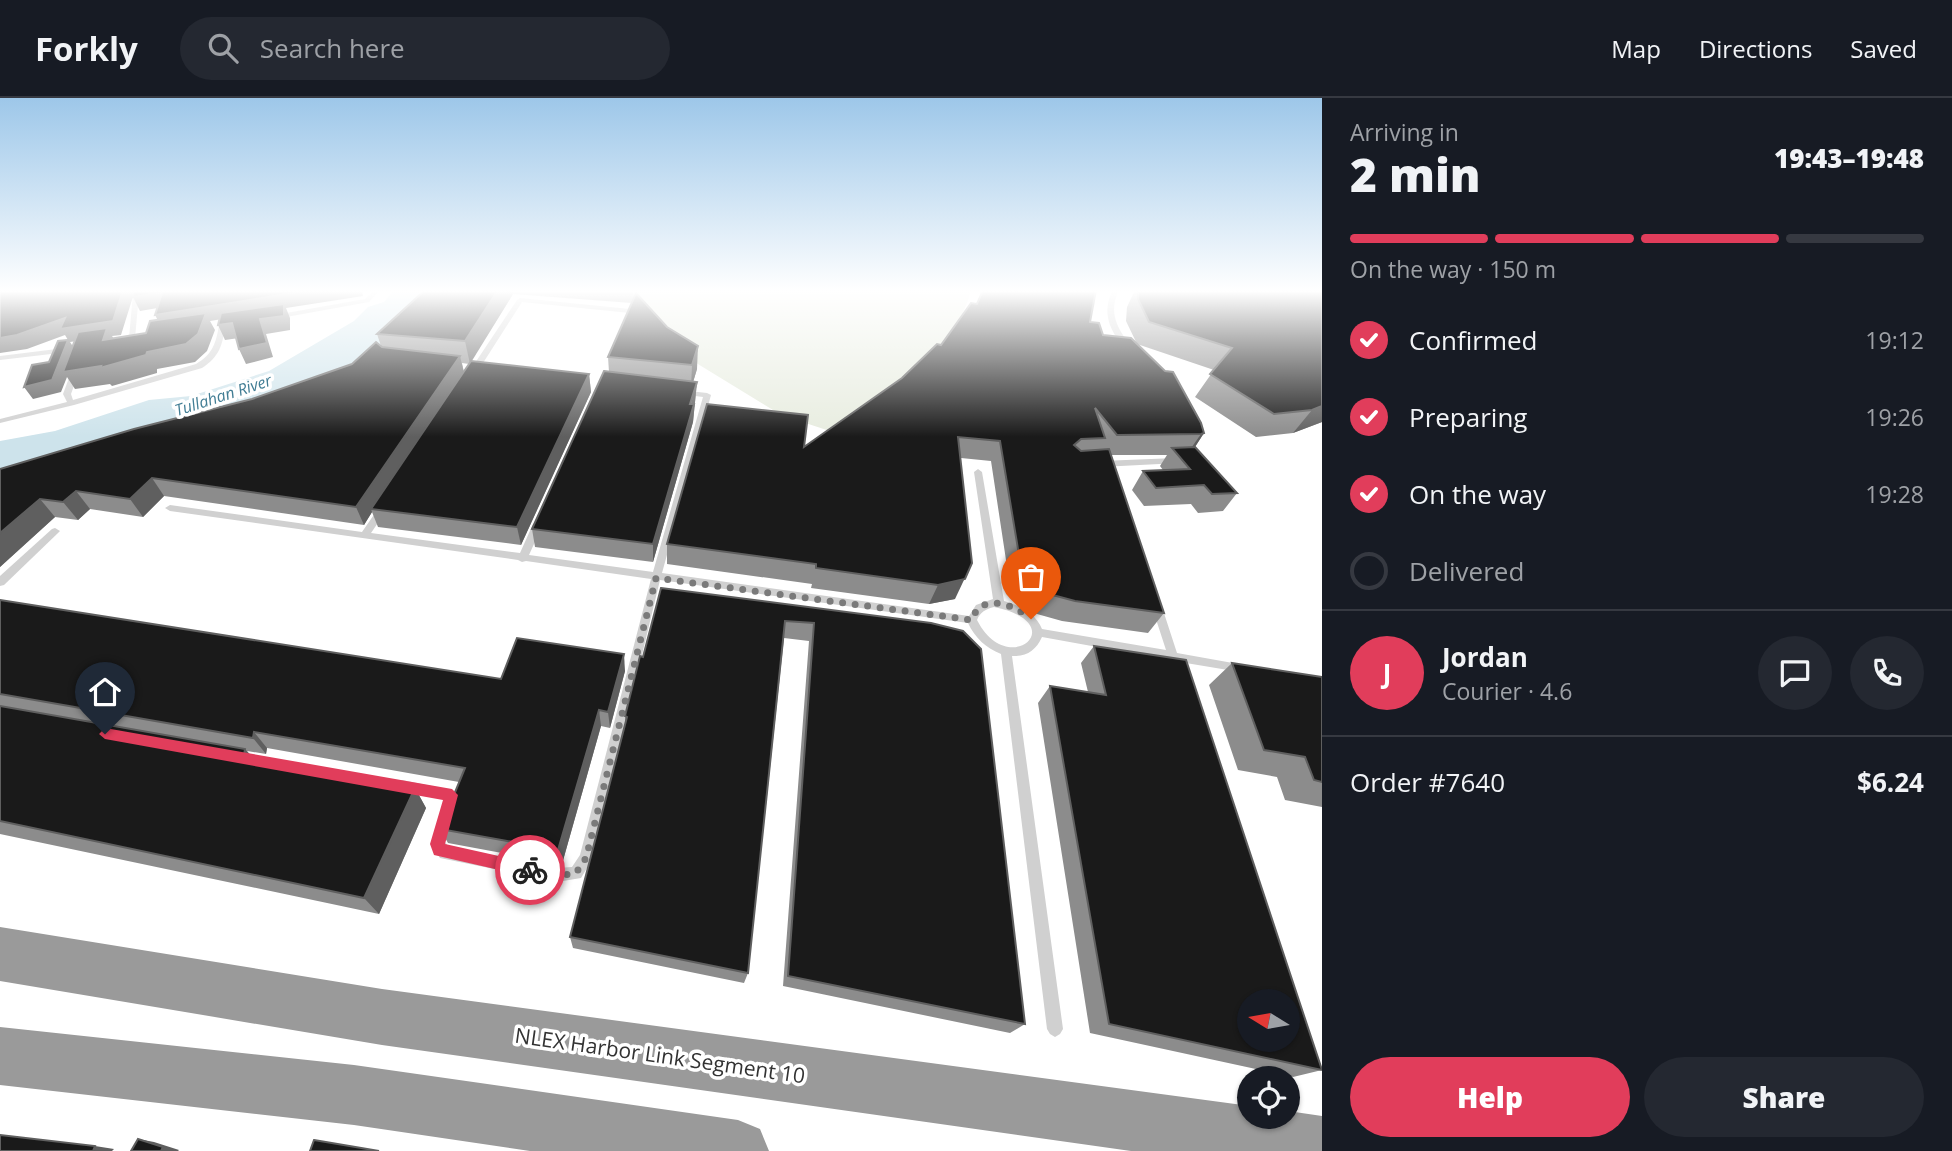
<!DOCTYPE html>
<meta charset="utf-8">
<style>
:root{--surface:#171b24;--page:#242831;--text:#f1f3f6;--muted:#9ea1a6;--line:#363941;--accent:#e13d5b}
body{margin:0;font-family:"Open Sans",sans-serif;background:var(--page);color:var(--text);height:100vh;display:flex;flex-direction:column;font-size:26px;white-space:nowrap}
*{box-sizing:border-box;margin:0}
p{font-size:23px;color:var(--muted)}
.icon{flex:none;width:38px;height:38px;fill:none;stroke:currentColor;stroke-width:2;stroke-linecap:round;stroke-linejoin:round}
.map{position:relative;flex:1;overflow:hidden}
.side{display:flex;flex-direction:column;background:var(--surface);width:630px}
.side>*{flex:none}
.needle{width:46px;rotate:281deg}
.tools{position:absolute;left:1237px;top:891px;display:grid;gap:14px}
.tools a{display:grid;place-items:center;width:63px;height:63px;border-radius:50%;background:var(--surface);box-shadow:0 2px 5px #0004;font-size:35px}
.pin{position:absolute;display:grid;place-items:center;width:60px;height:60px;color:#fff;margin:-72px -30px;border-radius:50% 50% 50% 0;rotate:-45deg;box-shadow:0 0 7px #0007}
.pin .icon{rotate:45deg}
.courier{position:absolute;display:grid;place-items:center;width:70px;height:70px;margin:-35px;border:5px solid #e13d5b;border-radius:50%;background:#fff;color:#222;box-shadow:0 2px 9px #0007}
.summary em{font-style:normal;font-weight:800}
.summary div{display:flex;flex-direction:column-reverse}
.summary{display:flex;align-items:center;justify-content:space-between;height:119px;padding:0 28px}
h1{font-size:46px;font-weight:800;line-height:52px}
.bar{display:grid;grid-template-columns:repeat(4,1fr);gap:10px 7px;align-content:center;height:84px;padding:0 28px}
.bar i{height:9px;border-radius:5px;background:var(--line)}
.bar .on{background:var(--accent)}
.bar p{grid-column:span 4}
.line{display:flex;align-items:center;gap:18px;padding:0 28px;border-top:2px solid var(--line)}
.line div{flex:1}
.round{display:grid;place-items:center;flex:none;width:74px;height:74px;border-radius:37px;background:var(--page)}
ol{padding:0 28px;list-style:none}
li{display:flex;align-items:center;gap:21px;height:77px}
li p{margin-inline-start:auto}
li .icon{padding:7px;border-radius:50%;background:var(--accent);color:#fff;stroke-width:4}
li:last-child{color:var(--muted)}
li i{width:38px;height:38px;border:4px solid var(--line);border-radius:50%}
.action{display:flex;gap:14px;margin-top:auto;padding:14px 28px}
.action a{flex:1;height:80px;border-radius:42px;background:var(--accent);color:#fff;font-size:28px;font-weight:800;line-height:80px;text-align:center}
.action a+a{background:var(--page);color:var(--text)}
header{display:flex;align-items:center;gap:42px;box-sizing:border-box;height:98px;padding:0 35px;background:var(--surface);border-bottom:2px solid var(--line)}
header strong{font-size:33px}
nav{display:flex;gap:38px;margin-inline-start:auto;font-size:24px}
.search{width:490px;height:63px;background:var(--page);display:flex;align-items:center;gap:18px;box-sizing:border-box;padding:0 24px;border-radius:38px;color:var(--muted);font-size:26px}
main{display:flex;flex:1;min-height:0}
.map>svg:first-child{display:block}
.green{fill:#e7ecdf}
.water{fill:#cde3eb}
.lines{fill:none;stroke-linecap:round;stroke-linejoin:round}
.lane{fill:#d0d0d0;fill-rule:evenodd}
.highway{fill:#9a9a9a;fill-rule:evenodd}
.wall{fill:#8c8c8c;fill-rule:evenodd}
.shaded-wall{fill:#5f5f5f}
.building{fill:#1a1a1a;stroke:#5f5f5f;stroke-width:2;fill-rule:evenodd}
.route{fill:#e13d5b}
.done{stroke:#7a7a7a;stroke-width:7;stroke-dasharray:0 12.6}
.labels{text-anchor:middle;stroke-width:7;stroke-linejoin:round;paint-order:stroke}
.far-water-label{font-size:16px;font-style:italic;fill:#417d94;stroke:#fff}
.near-street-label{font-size:21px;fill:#333;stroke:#fff}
</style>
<header>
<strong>Forkly</strong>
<div class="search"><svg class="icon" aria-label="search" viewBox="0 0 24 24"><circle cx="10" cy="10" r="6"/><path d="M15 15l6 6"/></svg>Search here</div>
<nav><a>Map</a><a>Directions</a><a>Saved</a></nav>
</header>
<main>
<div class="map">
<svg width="1322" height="1053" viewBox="0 0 1322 1053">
<rect width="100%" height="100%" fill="#fff"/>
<path class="green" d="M629 192H971C954 257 892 296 842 337L781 317 675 252Z"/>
<polygon class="water" points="394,192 434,192 378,257 287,304 0,388 0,343 55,333 149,302 191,298 269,273 354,223 368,209 384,204"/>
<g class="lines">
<g class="lane">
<polygon points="374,192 380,192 369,204 275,221 272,219 275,217 365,201"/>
<path d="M1113 192H1119C1108 214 1117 231 1132 249L1131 251H1125C1110 233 1101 214 1113 192Z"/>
<polygon points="136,194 139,196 135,240 132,242 129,240 133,196"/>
<polygon points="520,200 630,211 633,213 630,215 522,204 476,276 470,276 469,274 517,202"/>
<path d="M222 225 225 227C223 247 219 259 202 270L74 307 0 325V321L67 304 63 296 72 272 79 274 71 296 73 302 196 266C213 256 216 245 219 227Z"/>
<polygon points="65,250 68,250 68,254 0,262 0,258"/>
<path d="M680 292 707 295 711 297 662 475 969 518 976 507 993 501 974 374 978 371 982 374 1004 503C1020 508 1035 514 1042 531L1166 552 1152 509 1157 505 1162 509 1177 555 1244 567 1246 570 1244 573 1240 574 1180 564 1184 573 1182 576H1174L1169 562 1042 539C1036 552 1027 559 1012 558L1063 931 1060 936 1055 939 1050 936 1047 931 1001 556C986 550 975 540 968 525L660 482 593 760 581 780 557 784 440 760 431 746 444 701 402 694 398 692 396 688 398 684 402 682 456 693 458 697 445 744 449 749 557 770 572 769 580 757 651 481 526 463 522 464 518 462 170 413 165 410 170 407 362 434 380 408 383 407 388 410 371 435 520 455 533 426 538 423 543 426 529 457 653 474 703 299 680 296ZM994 509C1074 525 1008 583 977 522 980 514 986 511 994 509Z"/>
<polygon points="1176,360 1180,363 1179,365 1101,369 1097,366 1101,363"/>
<polygon points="55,430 60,433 58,435 4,487 0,488 0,478 52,431"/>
</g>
<g class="highway">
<polygon points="0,829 382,891 1250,1008 1250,1018 1288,1018 1288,1013 1322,1018 1322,1053 1131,1053 382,947 0,883"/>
<polygon points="0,929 354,967 738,1022 760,1031 769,1053 530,1053 354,1027 0,987"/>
</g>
</g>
<g class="wall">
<path d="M425 192H633L634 201 697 271 693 284H697L693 324 653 464 535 449 532 431 609 274 608 259 632 205 513 196 471 263 589 276 591 294 521 447 378 429 372 414 364 427 164 398 143 419 90 411 78 422 55 419 0 469V371L252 301 352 266 381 248 377 236ZM462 265 469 266 464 274Z"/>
<polygon points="1135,192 1322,192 1322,324 1293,335 1256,339 1195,299 1214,272 1137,246 1204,335 1195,349 1237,395 1223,413 1198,415 1191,406 1144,408 1132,392 1143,373 1163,372 1160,368 1167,357 1111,357 1164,515 1148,535 1062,523 1037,516 1011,495 991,363 961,360 955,501 929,506 811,490 812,486 667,466 667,446 902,280 941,247 1090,224 1103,237 1137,246 1126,223 1127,209"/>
<polygon points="661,490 931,525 1025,926 1010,935 783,888 809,543 784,540 748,875 744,885 573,850 570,839 625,626 625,618 643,559"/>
<polygon points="0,502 501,581 625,573 610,630 601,628 562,766 448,745 440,731 459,684 267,650 266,656 247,653 253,660 415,690 426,710 379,816 0,736 0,608 1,608 0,607"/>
<polygon points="1094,548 1322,972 1293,979 1090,935 1038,605 1050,588 1088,594 1081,565"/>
<polygon points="1232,565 1322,579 1322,709 1285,702 1277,679 1238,672 1209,587"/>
</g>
<g class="shaded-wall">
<polygon points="123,192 135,192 121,237 112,238 118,247 103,242 104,239 70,244 76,253 147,254 162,230 155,217 313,192 362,192 363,198 286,210 290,220 290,232 266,236 273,259 246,266 239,251 260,221 284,211 210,223 215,232 207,253 195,264 157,271 157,275 112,288 110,286 75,291 67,279 61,294 33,301 24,289 52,282 68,242 65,237 27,251 0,255 0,240"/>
<polygon points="498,192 513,192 513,196 470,266 465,243"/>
<polygon points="162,195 169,208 140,213 133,199"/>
<polygon points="232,225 239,240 225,242 218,227"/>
<polygon points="698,248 697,271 691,291 692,267"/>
<polygon points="460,258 464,275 371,411 372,414 364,427 356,409"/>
<polygon points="589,276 591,294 521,447 517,429"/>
<polygon points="697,284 693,324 653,464 653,446"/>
<polygon points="1322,308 1322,324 1293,335 1312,312"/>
<polygon points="1204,335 1191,355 1187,356 1201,336"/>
<polygon points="152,380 164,398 143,419 130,401"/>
<polygon points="76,393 90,411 78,422 63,404"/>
<polygon points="40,401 55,419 0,469 0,435"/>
<polygon points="972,465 955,501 929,506 938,487"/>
<polygon points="624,556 625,573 610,630 608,614"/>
<polygon points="599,612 601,628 562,766 558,752"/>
<polygon points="254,634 267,650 266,656 253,640"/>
<polygon points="245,651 263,672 244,658"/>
<polygon points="415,690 426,710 379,816 364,800"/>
<polygon points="138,1041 154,1044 179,1052 178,1053 161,1053"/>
<polygon points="95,1048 114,1051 112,1053 93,1053"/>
</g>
<g class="building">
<polygon points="0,192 123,192 113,223 60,231 65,220 17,237 0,240"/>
<polygon points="133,192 313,192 155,217 162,195 133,199"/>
<polygon points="425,192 498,192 465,243 377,236"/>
<polygon points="983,192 1096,192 1090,224 1099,225 1103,237 1131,240 1165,273 1173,274 1201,325 1204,335 1201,336 1117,337 1095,310 1105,340 1081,341 1074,347 1081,353 1109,351 1164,515 1075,503 1049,496 1022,475 1000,343 958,339 972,465 965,481 938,487 816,470 816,466 667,446 707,306 808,317 804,349 902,280 937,246 941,247 971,205 977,206"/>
<polygon points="1138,192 1322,192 1322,308 1312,312 1274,316 1210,276 1232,250 1149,224 1138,201"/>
<polygon points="636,195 667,229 698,248 692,267 608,259"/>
<polygon points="284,206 284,218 260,221 267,245 239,251 232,225 218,227 221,215"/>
<polygon points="206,215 198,236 186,246 147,254 146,257 100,270 101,268 63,274 78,234 107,230 103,242 146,235 150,223"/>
<polygon points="68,242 52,282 24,289 32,267 49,264 58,243"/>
<polygon points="376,244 382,249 460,258 356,409 152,380 130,401 76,393 63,404 40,401 0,435 0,371 134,331 252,301 352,266"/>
<polygon points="471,263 589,276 517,429 371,411"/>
<polygon points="604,273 697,284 690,306 694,306 653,446 532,431"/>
<polygon points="1195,349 1237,395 1212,396 1204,387 1156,390 1143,373 1190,371 1172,350"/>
<polygon points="661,490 931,525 963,533 981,551 1025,926 788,878 814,525 785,523 748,875 570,839 627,619 625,618 640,558 643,559"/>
<polygon points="0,502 501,581 517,540 624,556 608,614 599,612 558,752 440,731 465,670 254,634 253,640 0,596"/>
<path d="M1094 548 1186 562 1322 972 1109 926 1050 588 1106 597ZM1250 903H1288V942H1250Z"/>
<polygon points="1232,565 1322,579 1322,684 1314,682 1305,659 1264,652"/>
<polygon points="0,608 245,651 244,658 415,690 364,800 0,723"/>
<polygon points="0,1037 95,1048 93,1053 0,1053"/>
<polygon points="138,1041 163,1049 161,1053 131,1053"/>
<polygon points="314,1042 379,1053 310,1053"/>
</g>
<linearGradient id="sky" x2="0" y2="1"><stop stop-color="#9dc7e9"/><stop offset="0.57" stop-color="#fff"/><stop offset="1" stop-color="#fff" stop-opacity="0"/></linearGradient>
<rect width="1322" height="339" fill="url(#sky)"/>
<polygon class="route" points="105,630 452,691 458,697 445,746 530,765 538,772 530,779 434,757 430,746 443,702 105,641 99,636"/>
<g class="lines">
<path class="done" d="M530 772 557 778 576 775 586 760 656 480 972 522C981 493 1015 507 1031 521"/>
</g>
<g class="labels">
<g class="far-water-label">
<text transform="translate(223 297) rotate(-18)" y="6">Tullahan River</text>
</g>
<g class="near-street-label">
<text transform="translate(660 958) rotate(8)" y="7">NLEX Harbor Link Segment 10</text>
</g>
</g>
</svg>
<div class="tools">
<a><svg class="needle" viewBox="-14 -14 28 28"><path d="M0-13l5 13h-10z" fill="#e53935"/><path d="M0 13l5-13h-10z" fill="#9ea1a6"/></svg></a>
<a><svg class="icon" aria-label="locate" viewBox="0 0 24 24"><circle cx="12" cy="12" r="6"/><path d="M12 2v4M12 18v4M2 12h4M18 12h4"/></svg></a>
</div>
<div class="pin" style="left:1031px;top:521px;background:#ea580c"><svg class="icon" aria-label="bag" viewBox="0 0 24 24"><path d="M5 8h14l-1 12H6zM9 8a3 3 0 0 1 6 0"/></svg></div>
<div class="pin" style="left:105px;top:636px;background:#1f2937"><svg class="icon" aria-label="home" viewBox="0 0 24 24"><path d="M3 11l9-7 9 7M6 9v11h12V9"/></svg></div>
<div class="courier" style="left:530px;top:772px"><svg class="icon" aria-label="bike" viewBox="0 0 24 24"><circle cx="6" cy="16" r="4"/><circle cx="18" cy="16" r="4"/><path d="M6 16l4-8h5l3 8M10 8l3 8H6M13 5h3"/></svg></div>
</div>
<section class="side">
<div class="summary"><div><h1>2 min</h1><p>Arriving in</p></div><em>19:43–19:48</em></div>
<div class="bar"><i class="on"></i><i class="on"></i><i class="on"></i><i></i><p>On the way · 150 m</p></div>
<ol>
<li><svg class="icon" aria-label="check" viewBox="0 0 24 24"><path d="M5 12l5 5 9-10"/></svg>Confirmed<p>19:12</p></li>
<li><svg class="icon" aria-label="check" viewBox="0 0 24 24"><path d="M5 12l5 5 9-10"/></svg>Preparing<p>19:26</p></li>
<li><svg class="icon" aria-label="check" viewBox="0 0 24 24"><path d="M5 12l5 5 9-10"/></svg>On the way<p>19:28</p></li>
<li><i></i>Delivered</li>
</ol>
<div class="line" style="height:126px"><b class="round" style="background:var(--accent);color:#fff">J</b><div><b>Jordan</b><p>Courier · 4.6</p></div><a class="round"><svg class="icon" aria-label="chat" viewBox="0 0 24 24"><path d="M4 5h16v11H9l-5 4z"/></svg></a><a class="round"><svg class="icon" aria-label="phone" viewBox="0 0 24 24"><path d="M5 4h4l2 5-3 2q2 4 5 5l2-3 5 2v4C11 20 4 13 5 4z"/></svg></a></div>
<div class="line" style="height:91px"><div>Order #7640</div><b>$6.24</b></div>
<div class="action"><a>Help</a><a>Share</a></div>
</section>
</main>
